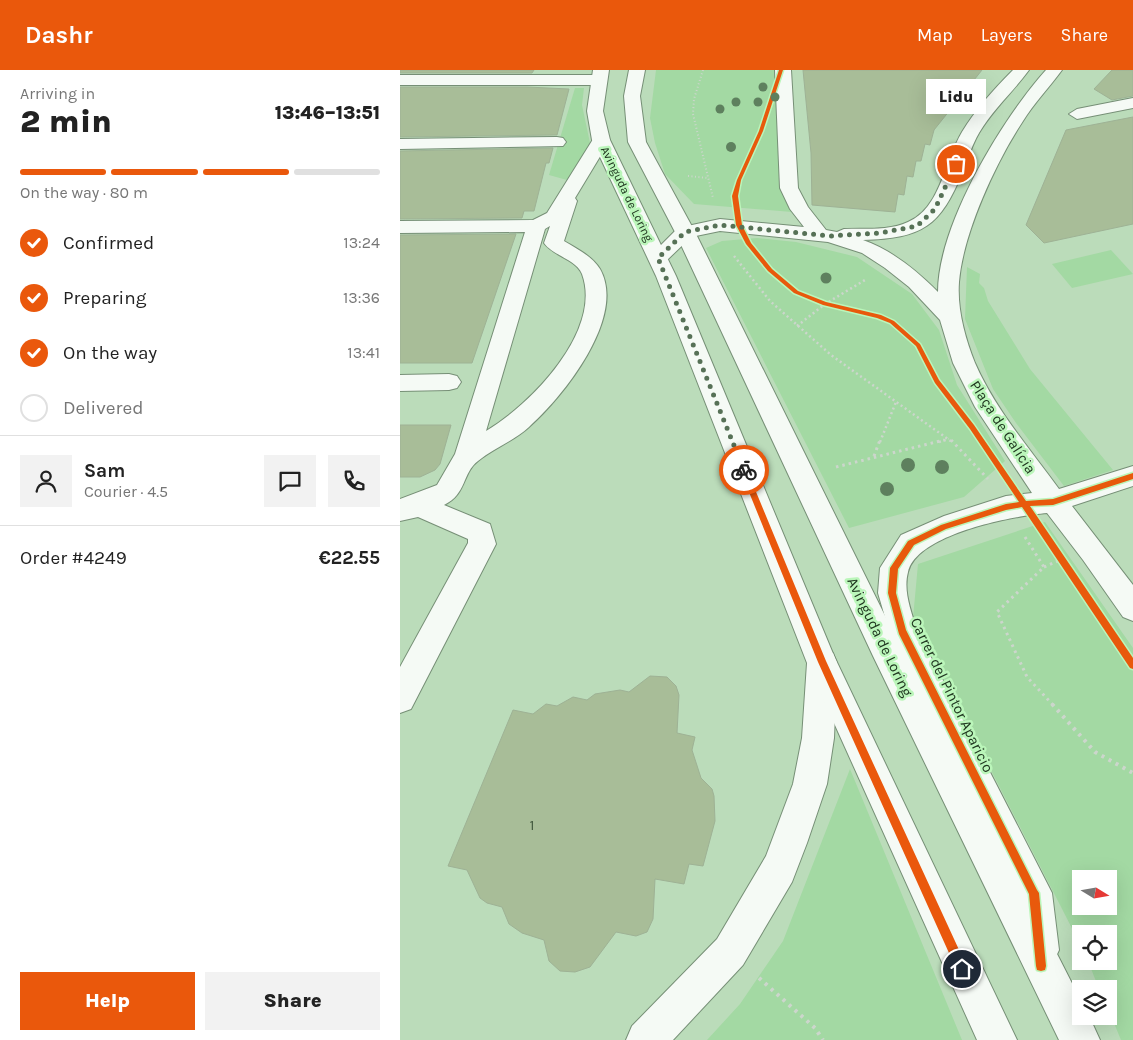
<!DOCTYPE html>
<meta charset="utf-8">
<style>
:root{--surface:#fff;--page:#f2f2f2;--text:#222;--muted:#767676;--line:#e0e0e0;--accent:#ea580c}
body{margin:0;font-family:Karla,sans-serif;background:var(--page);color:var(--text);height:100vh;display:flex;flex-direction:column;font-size:19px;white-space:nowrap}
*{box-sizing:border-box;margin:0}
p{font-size:16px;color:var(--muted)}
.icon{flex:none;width:28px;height:28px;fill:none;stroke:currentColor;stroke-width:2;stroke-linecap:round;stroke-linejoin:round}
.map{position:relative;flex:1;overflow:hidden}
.drawer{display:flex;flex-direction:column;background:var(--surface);width:400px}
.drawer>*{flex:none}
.needle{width:32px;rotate:101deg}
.fabs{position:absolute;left:672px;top:800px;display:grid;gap:10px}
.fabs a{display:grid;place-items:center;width:45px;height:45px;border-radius:0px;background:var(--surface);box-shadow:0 5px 20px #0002;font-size:25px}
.pin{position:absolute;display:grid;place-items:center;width:42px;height:42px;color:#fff;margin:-21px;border:2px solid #fff;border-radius:50%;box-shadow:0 1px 5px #0007}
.courier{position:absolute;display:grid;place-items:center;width:50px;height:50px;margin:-25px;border:4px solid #ea580c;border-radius:50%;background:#fff;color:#222;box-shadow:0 1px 6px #0007}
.bubble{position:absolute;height:35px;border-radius:0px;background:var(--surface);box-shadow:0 5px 20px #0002;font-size:16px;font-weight:800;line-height:35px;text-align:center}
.headline em{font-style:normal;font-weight:800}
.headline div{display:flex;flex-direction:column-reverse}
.headline{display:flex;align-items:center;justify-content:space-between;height:85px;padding:0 20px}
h1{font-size:32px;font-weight:800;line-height:38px}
.bar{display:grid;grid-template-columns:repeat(4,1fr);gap:8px 5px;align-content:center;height:60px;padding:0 20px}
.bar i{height:6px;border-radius:4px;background:var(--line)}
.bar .current{background:var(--accent)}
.bar p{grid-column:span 4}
.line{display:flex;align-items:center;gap:12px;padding:0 20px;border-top:1px solid var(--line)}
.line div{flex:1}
.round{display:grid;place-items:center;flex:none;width:52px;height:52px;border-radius:0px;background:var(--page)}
ol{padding:0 20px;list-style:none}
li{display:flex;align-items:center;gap:15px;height:55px}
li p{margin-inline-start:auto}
li .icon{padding:5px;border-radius:50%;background:var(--accent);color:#fff;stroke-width:4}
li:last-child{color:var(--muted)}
li i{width:28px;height:28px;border:2px solid var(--line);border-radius:50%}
.button{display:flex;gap:10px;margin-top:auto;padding:10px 20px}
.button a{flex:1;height:58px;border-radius:0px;background:var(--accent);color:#fff;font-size:20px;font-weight:800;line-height:58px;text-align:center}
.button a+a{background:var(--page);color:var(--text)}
header{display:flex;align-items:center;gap:30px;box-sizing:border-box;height:70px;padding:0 25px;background:var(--accent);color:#fff}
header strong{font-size:24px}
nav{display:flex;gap:28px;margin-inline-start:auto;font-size:18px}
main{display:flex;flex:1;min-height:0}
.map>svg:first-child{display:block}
.green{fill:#a3d9a3;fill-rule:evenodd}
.building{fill:#a8bd98;stroke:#9eb295}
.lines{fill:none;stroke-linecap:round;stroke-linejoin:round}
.minor-casing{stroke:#768f76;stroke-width:2}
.major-casing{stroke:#768f76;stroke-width:2}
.path-far3{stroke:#ccd6cc;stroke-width:2;stroke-dasharray:1 2.5;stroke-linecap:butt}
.path-far2{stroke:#ccd6cc;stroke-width:2.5;stroke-dasharray:2 3;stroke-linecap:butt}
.path-far1{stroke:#ccd6cc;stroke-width:3;stroke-dasharray:2.5 4;stroke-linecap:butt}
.path{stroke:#ccd6cc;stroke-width:4;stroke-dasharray:3 5;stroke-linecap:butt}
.minor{fill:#f5faf5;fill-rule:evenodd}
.major{fill:#f5faf5;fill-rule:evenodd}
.cycleway-casing{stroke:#bbf6ba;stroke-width:3}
.cycleway{fill:#e8590c;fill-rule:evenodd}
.tree{fill:#5e805e}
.route{fill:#ea580c}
.done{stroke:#567156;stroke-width:5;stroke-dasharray:0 9}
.labels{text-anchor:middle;stroke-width:5;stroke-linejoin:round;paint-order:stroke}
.far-street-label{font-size:12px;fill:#203720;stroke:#bbf6ba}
.street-label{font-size:15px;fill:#203720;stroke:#bbf6ba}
.near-number-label{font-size:15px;fill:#42583e}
</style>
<header>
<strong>Dashr</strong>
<nav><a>Map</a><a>Layers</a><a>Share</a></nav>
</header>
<main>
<section class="drawer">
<div class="headline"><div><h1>2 min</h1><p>Arriving in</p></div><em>13:46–13:51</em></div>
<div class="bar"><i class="current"></i><i class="current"></i><i class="current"></i><i></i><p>On the way · 80 m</p></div>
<ol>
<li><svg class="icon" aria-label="check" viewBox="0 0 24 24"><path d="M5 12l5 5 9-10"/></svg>Confirmed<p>13:24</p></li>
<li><svg class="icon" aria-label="check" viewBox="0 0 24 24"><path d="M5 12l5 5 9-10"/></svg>Preparing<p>13:36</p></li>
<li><svg class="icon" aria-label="check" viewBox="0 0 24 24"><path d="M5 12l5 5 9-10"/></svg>On the way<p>13:41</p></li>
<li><i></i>Delivered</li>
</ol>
<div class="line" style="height:90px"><a class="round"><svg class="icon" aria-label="person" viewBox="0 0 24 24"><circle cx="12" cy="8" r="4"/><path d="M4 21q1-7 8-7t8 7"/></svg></a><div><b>Sam</b><p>Courier · 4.5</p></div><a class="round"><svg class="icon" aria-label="chat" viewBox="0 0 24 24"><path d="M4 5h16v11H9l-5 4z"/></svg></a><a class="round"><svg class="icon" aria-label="phone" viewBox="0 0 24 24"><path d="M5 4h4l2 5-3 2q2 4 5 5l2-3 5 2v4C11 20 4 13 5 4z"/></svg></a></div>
<div class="line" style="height:65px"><div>Order #4249</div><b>€22.55</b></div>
<div class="button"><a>Help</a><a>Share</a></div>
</section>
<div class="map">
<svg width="733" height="970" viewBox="0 0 733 970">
<rect width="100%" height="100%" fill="#bbdcba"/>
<g class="green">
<polygon points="256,0 389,0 399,129 392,142 294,134 265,104 255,73 250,48"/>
<polygon points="175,18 184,18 182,35 190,73 167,110 149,105"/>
<polygon points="357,168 396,172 457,187 512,224 539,260 557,315 605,391 564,427 449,458 306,178 322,171"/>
<polygon points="711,180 733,204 672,218 652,194"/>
<polygon points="567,197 580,204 579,213 584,218 588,231 630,299 713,400 664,416 616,353 593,319 565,249"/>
<path d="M645 452 733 578V970H721L709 941V919H699L688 891H709V864H681V876L513 548 518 494ZM681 809H709V836H681Z"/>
<polygon points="450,699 562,970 307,970 340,934 383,871"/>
</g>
<g class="building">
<polygon points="0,0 134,0 132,3 0,3"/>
<polygon points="403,0 582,0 534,60 530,75 525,74 521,91 516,91 513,107 507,106 504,125 498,124 495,142 412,135 411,83"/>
<polygon points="712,0 733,0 733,26 712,30 694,19"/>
<polygon points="0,17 127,17 169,19 157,65 0,67"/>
<polygon points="733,47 733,154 644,173 626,155 666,60"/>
<polygon points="153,78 149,93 146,93 134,141 124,141 122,148 0,149 0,81"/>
<polygon points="116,164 72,293 0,293 0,165"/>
<polygon points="0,355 51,355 40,394 35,400 20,407 0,407"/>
<polygon points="250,606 267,607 276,616 279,625 277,663 295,667 292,680 301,708 312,719 314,726 315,751 303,796 289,794 284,814 255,809 253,849 247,862 236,866 216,862 190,897 175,902 160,901 149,891 144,870 122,863 109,854 102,837 87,833 80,828 67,800 48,796 113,640 133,644 146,634 157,636 173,627 187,630 195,624 220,620 229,622"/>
</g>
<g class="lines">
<defs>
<g id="minor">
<path d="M375 0H391L398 118 408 137 426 160 437 162 444 159C464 158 489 161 508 152 541 138 545 90 562 62 576 39 594 19 613 0H629C613 22 593 39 579 63 572 75 568 88 563 101 540 157 523 168 463 170 492 180 517 201 538 222 538 155 602 49 646 0H662C649 18 634 33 623 51 596 92 563 163 559 212 557 239 565 268 575 293 595 339 630 379 659 419L733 396V416L672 436 733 515V551L723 547 683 490 647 443C613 446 517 464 508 502 503 521 511 540 516 558L652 823 659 880 653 893 640 899 627 893 621 880 616 825 492 571 478 523 480 498 501 465 544 446 606 426 632 423 575 337 553 293 540 250 509 217 485 198 462 183 428 172 320 161 291 167 265 192 258 194 251 192 248 188 278 158 320 149 404 157 390 139 380 118Z"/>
<polygon points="0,5 199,5 207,10 199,15 0,15"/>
<polygon points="733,28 733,38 677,49 669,44 677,39"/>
<path d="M201 65 207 66 210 70 175 128 177 131 164 171C177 179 192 186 200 199 227 247 163 327 129 357 114 371 94 378 78 391 62 403 67 424 44 435L90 454 96 474 11 639 0 643V597L68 473V469L18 447 0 451V429L37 415 55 384 125 162 0 163V151L133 150 147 143 195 66ZM150 156 144 173C153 186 176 189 182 204 203 261 130 335 86 361L145 159Z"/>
<polygon points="157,67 163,68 166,72 163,76 0,79 0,69"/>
<polygon points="49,304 57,306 61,312 57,318 49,320 0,321 0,305"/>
<polygon points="422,579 433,583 437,593 434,668 427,714 407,773 392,812 343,895 273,970 226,970 232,956 317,869 366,786 393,714 402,668 407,593 411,583"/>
</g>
<g id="major">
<polygon points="193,0 209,0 203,41 210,70 276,206 434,586 617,970 577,970 407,593 256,206 192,70 187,41"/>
<polygon points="229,0 245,0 240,26 246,72 295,162 495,566 681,931 681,946 689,946 700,970 659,970 473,586 275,162 228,72 224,26"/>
</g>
</defs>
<use href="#minor" class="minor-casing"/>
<use href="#major" class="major-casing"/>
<g class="path-far3">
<polyline points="303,0 294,29 293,44 313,128"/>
<polyline points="288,106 308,108"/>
</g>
<g class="path-far2">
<polyline points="334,186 370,231 431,285 552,372"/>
<polyline points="397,256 425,234 465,210"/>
<polyline points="480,372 496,332"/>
<polyline points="539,372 549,369"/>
</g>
<g class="path-far1">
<polyline points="551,370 588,409"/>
<polyline points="474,386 480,370"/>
<polyline points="436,397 544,370"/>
<polyline points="625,467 644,497 597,542 627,607 653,635"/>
<polyline points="644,497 658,491"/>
</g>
<g class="path">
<polyline points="652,634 695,682 733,703"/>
<polyline points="359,908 415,958 423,970"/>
</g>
<use href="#minor" class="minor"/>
<use href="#major" class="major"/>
<defs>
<polygon id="cycleway" points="379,0 383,0 363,61 341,110 338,126 342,155 351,173 372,199 398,221 426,232 481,245 494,251 520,274 539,310 574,355 626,431 653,429 733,403 733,409 653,435 630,436 733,588 733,599 730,598 622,437 606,440 546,459 514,475 498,499 496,523 506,560 637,820 639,823 646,896 645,900 641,901 637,900 636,896 629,824 499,564 488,523 490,498 508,471 541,455 606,434 619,432 570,359 535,313 516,276 490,253 477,248 423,235 394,223 368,201 346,174 336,155 332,126 337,110 359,61"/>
</defs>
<use href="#cycleway" class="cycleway-casing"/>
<use href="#cycleway" class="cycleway"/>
</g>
<g class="tree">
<circle cx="363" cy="17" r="4.5"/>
<circle cx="375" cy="27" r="4.5"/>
<circle cx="336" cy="32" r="4.5"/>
<circle cx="358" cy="32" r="4.5"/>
<circle cx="320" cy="39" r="4.5"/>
<circle cx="331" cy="77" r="5"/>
<circle cx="426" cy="208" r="5.5"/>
<circle cx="508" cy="395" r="7"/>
<circle cx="542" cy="397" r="7"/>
<circle cx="487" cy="419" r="7"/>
</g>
<polygon class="route" points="344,397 347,400 426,591 566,895 566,903 558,903 418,592 340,400"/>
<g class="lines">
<polyline class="done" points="344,400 258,188 285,162 320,155 430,166 480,163 517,156 535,139 556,94"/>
</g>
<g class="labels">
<g class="far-street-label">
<text transform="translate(227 124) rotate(64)" y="4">Avinguda de Loring</text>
</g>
<g class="street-label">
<text transform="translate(603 357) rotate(57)" y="5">Plaça de Galícia</text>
<text transform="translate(480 567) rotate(64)" y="5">Avinguda de Loring</text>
<text transform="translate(552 625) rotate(64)" y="5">Carrer del Pintor Aparicio</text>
</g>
<g class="near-number-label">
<text x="132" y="760">1</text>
</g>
</g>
</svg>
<div class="fabs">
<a><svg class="needle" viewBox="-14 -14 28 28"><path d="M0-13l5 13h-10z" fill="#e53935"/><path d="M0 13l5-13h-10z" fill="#767676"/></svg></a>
<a><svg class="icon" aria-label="locate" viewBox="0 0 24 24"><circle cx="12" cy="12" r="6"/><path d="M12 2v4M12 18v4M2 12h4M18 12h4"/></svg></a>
<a><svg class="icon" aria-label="layers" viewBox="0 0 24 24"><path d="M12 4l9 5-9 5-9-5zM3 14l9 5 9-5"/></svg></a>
</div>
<div class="pin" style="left:556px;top:94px;background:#ea580c"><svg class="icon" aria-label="bag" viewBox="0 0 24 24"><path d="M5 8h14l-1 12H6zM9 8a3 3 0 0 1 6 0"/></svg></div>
<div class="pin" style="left:562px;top:899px;background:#1f2937"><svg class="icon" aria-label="home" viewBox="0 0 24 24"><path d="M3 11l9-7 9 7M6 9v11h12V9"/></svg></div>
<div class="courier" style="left:344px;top:400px"><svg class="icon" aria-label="bike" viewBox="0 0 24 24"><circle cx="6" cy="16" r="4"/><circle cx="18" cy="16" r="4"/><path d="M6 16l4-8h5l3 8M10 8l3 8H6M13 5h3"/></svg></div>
<div class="bubble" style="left:526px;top:9px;width:60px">Lidu</div>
</div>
</main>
